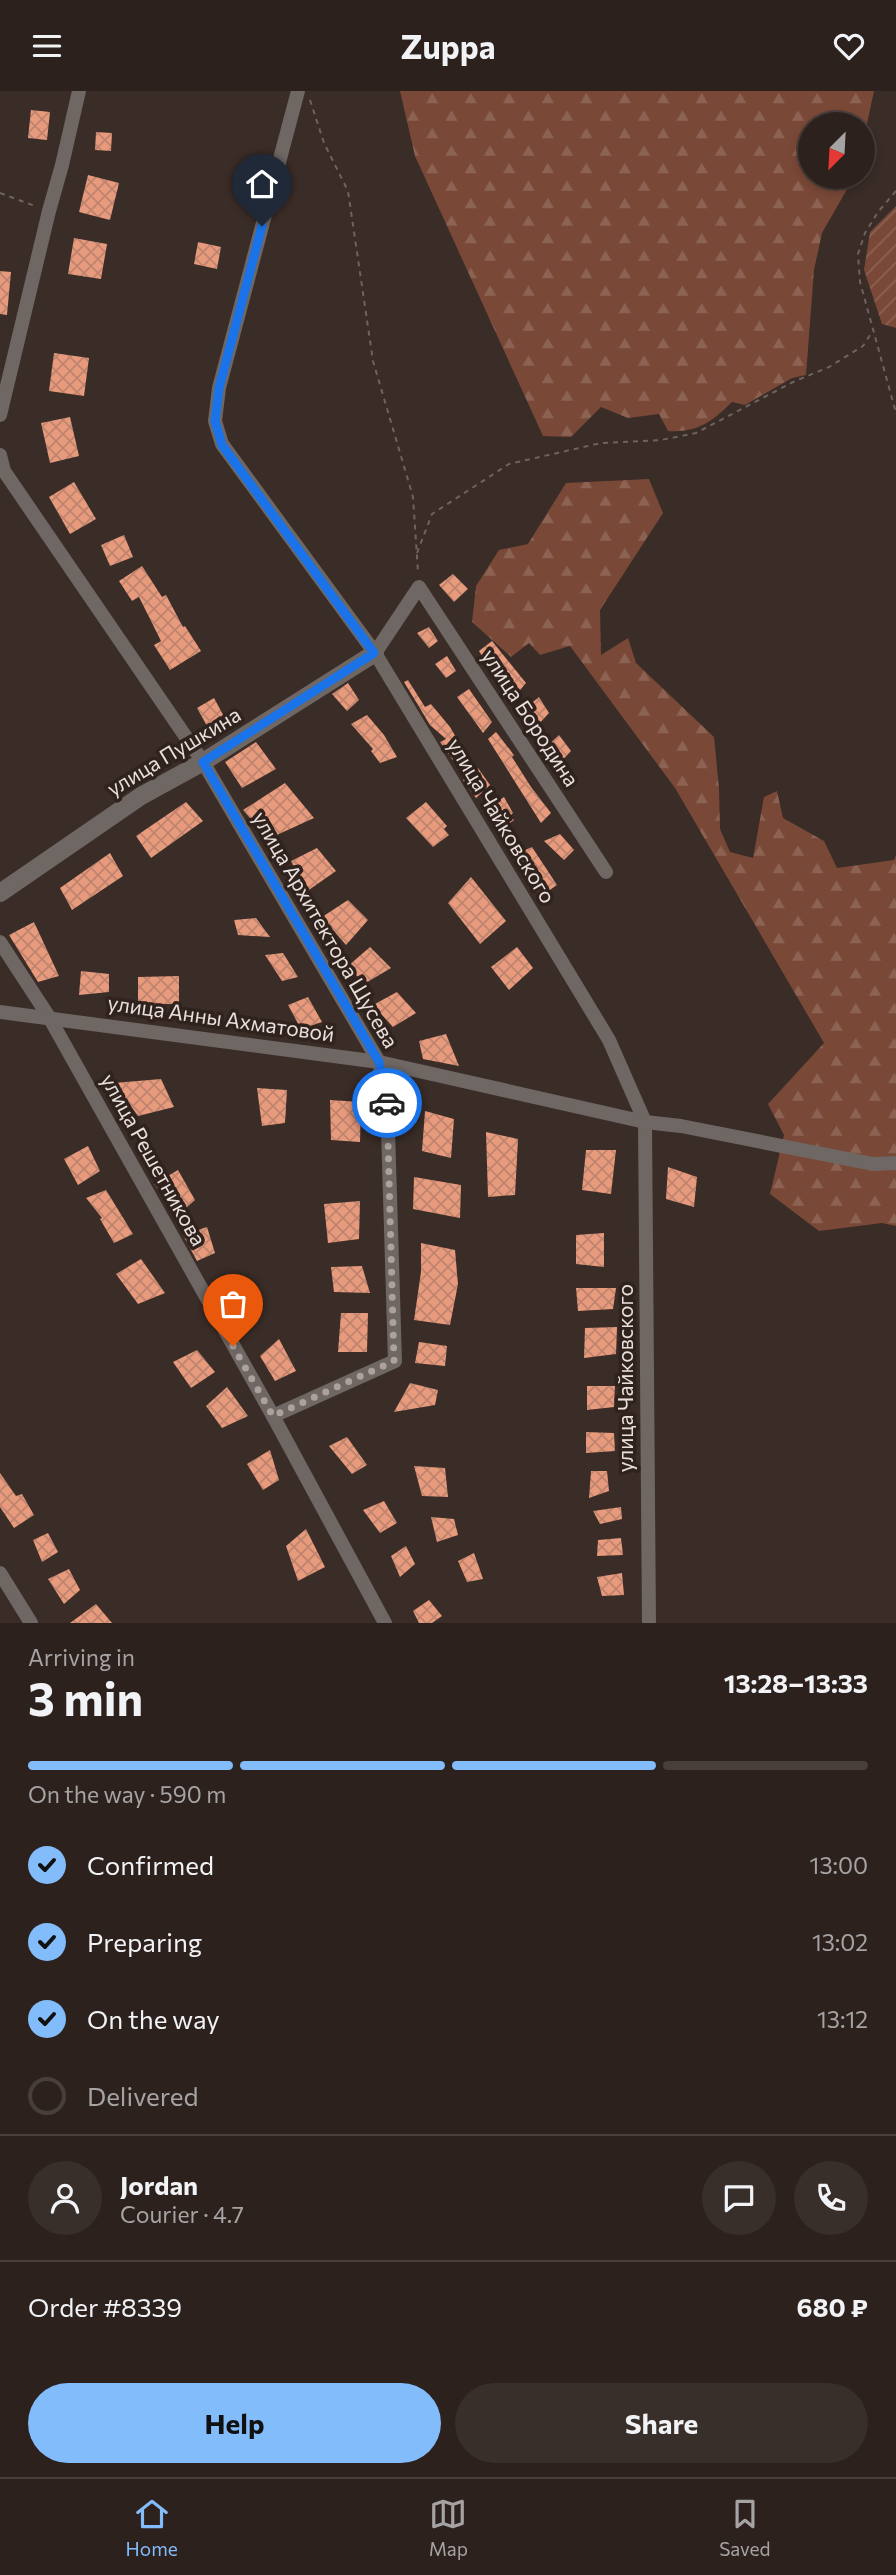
<!DOCTYPE html>
<meta charset="utf-8">
<style>
:root{--surface:#2c211d;--page:#382e2a;--text:#f1f3f6;--muted:#a6a3a4;--line:#483e3b;--accent:#83bcfb}
body{margin:0;font-family:Commissioner,sans-serif;background:var(--page);color:var(--text);height:100vh;display:flex;flex-direction:column;font-size:26px;white-space:nowrap}
*{box-sizing:border-box;margin:0}
p{font-size:23px;color:var(--muted)}
.icon{flex:none;width:38px;height:38px;fill:none;stroke:currentColor;stroke-width:2;stroke-linecap:round;stroke-linejoin:round}
.map{position:relative;height:1532px;overflow:hidden}
.details{display:flex;flex-direction:column;background:var(--surface);flex:1}
.details>*{flex:none}
.needle{width:46px;rotate:204deg}
.fabs{position:absolute;left:798px;top:21px;display:grid;gap:14px}
.fabs a{display:grid;place-items:center;width:77px;height:77px;border-radius:50%;background:var(--surface);box-shadow:0 4px 10px #0003,0 0 0 2px var(--line);font-size:35px}
.pin{position:absolute;display:grid;place-items:center;width:60px;height:60px;color:#fff;margin:-72px -30px;border-radius:50% 50% 50% 0;rotate:-45deg;box-shadow:0 0 7px #0007}
.pin .icon{rotate:45deg}
.courier{position:absolute;display:grid;place-items:center;width:70px;height:70px;margin:-35px;border:5px solid #1a73e8;border-radius:50%;background:#fff;color:#222;box-shadow:0 2px 9px #0007}
.summary em{font-style:normal;font-weight:700}
.summary div{display:flex;flex-direction:column-reverse}
.summary{display:flex;align-items:center;justify-content:space-between;height:119px;padding:0 28px}
h1{font-size:46px;font-weight:700;line-height:52px}
.bar{display:grid;grid-template-columns:repeat(4,1fr);gap:10px 7px;align-content:center;height:84px;padding:0 28px}
.bar i{height:9px;border-radius:5px;background:var(--line)}
.bar .current{background:var(--accent)}
.bar p{grid-column:span 4}
.line{display:flex;align-items:center;gap:18px;padding:0 28px;border-top:2px solid var(--line)}
.line div{flex:1}
.round{display:grid;place-items:center;flex:none;width:74px;height:74px;border-radius:37px;background:var(--page)}
ol{padding:0 28px;list-style:none}
li{display:flex;align-items:center;gap:21px;height:77px}
li p{margin-inline-start:auto}
li .icon{padding:7px;border-radius:50%;background:var(--accent);color:#111;stroke-width:4}
li:last-child{color:var(--muted)}
li i{width:38px;height:38px;border:4px solid var(--line);border-radius:50%}
.cta{display:flex;gap:14px;margin-top:auto;padding:14px 28px}
.cta a{flex:1;height:80px;border-radius:42px;background:var(--accent);color:#111;font-size:28px;font-weight:700;line-height:80px;text-align:center}
.cta a+a{background:var(--page);color:var(--text)}
header{display:flex;justify-content:space-between;align-items:center;height:91px;padding:0 28px;background:var(--surface);font-size:32px;font-weight:700}
.menu{display:flex;justify-content:space-around;align-items:center;height:98px;border-top:2px solid var(--line);background:var(--surface);font-size:19px;color:var(--muted)}
.menu a{display:grid;justify-items:center;gap:4px}
.menu .current{color:var(--accent)}
.map>svg:first-child{display:block}
.forest{fill:url(#forest-firs)}
.garden{fill:url(#garden-furrows)}
.building{fill:url(#building-cross-hatch)}
.lines{fill:none;stroke-linecap:round;stroke-linejoin:round}
.path{stroke:#6f635f;stroke-width:2;stroke-dasharray:5 5;stroke-linecap:butt}
.minor{stroke:#6e6764;stroke-width:14}
.tertiary{stroke:#6e6764;stroke-width:18}
.done{stroke:#aca19d;stroke-width:7;stroke-dasharray:0 12.6}
.route{stroke:#1a73e8;stroke-width:9}
.labels{text-anchor:middle;stroke-width:7;stroke-linejoin:round;paint-order:stroke}
.street-label{font-size:21px;fill:#e9e0dd;stroke:#30221d}
</style>
<header><svg class="icon" aria-label="menu" viewBox="0 0 24 24"><path d="M4 6h16M4 12h16M4 18h16"/></svg>Zuppa<svg class="icon" aria-label="heart" viewBox="0 0 24 24"><path d="M12 20l-8-8c-3-5 5-10 8-4 3-6 11-1 8 4z"/></svg></header>
<div class="map">
<svg width="896" height="1532" viewBox="0 0 896 1532">
<defs>
<pattern id="forest-firs" width="22" height="20" patternUnits="userSpaceOnUse" patternTransform="scale(1.75)"><rect width="22" height="20" fill="#794836"/><path d="M5 1l3.5 6h-7zM16 11l3.5 6h-7z" fill="#8c6253"/></pattern>
<pattern id="garden-furrows" width="10" height="10" patternUnits="userSpaceOnUse" patternTransform="scale(1.75)"><rect width="10" height="10" fill="#794836"/><path d="M-1 1l2-2M0 10L10 0M9 11l2-2" fill="none" stroke="#8c6253"/></pattern>
<pattern id="building-cross-hatch" width="8" height="8" patternUnits="userSpaceOnUse" patternTransform="scale(1.75)"><rect width="8" height="8" fill="#e79a7c"/><path d="M0 0l8 8M0 8l8-8" fill="none" stroke="#bf846e"/></pattern>
</defs>
<rect width="100%" height="100%" fill="#3a2c27"/>
<g class="forest">
<path d="M400 0H874L863 51V33H810V86H854L822 142 814 179 806 284 792 287 745 314 732 311C712 331 697 342 668 340L659 323 628 327 601 316 571 346 543 345 415 65Z"/>
<polygon points="649,388 663,422 600,519 601,564 628,547 636,572 714,646 719,697 720,738 730,761 753,767 764,706 777,700 783,727 824,750 837,777 894,769 896,764 896,1135 882,1132 819,1140 770,1103 784,1044 768,1013 824,952 675,697 570,555 540,564 529,552 511,566 472,531 476,495 499,459 528,453 566,392"/>
</g>
<polygon class="garden" points="896,115 896,237 882,233 864,179 870,141"/>
<g class="building">
<polygon points="31,19 50,21 47,49 28,47"/>
<polygon points="96,41 112,42 111,60 95,59"/>
<polygon points="88,84 119,92 110,129 79,121"/>
<polygon points="74,147 107,153 101,188 68,183"/>
<polygon points="198,151 221,156 217,178 194,173"/>
<polygon points="0,180 11,181 7,224 0,223"/>
<polygon points="54,262 89,267 84,305 49,300"/>
<polygon points="70,326 79,365 50,372 41,332"/>
<polygon points="74,391 96,428 70,443 49,406"/>
<polygon points="124,444 133,466 110,475 101,454"/>
<polygon points="142,475 162,506 166,504 183,536 185,535 201,560 170,579 154,554 161,550 139,506 132,510 119,490"/>
<polygon points="453,483 468,498 454,511 439,494"/>
<polygon points="429,536 438,550 429,557 417,542"/>
<polygon points="492,550 526,592 516,604 492,581 479,560"/>
<polygon points="447,565 456,580 446,587 435,573"/>
<polygon points="408,589 425,616 431,613 450,636 466,663 454,671 440,651 446,648 430,634 404,591"/>
<polygon points="348,592 359,609 347,620 332,603"/>
<polygon points="469,598 492,631 483,642 457,606"/>
<polygon points="539,606 549,622 536,636 523,619"/>
<polygon points="214,607 228,633 211,642 197,617"/>
<polygon points="367,624 384,644 397,666 380,672 371,660 373,658 351,633"/>
<polygon points="496,641 514,664 512,666 531,696 551,722 541,732 488,648"/>
<polygon points="559,644 571,660 561,671 547,655"/>
<polygon points="256,651 276,678 242,697 225,671"/>
<polygon points="478,677 490,694 476,707 463,689"/>
<polygon points="285,692 314,727 268,748 243,719"/>
<polygon points="504,706 513,722 510,725 514,729 500,739 486,718"/>
<polygon points="186,711 203,730 151,767 136,745"/>
<polygon points="426,711 447,735 444,738 449,744 433,756 406,727"/>
<polygon points="560,743 574,759 564,769 544,750"/>
<polygon points="532,756 557,794 541,805 524,787 528,784 514,764"/>
<polygon points="317,757 336,780 306,801 291,770"/>
<polygon points="110,762 123,785 72,819 60,797"/>
<polygon points="471,786 506,830 480,853 448,812"/>
<polygon points="348,809 368,829 346,854 322,826"/>
<polygon points="256,827 270,846 238,844 234,829"/>
<polygon points="34,831 59,885 38,891 9,844"/>
<polygon points="370,856 391,877 364,893 348,875"/>
<polygon points="517,856 533,877 509,899 491,876"/>
<polygon points="283,862 298,886 282,890 265,864"/>
<polygon points="81,880 109,883 109,901 79,904"/>
<polygon points="179,885 179,913 138,913 138,886"/>
<polygon points="397,901 416,922 393,936 373,914"/>
<polygon points="308,906 322,931 301,938 288,914"/>
<polygon points="446,943 459,975 423,968 419,950"/>
<polygon points="161,988 174,1016 138,1025 114,992"/>
<polygon points="257,997 287,999 285,1032 262,1035"/>
<polygon points="330,1009 361,1011 360,1051 331,1049"/>
<polygon points="425,1020 454,1028 451,1067 422,1060"/>
<polygon points="486,1041 518,1048 515,1104 488,1106"/>
<polygon points="88,1055 100,1080 78,1094 64,1068"/>
<polygon points="586,1059 616,1059 611,1103 582,1099"/>
<polygon points="668,1076 697,1086 694,1116 666,1108"/>
<polygon points="178,1079 195,1109 178,1124 154,1093"/>
<polygon points="414,1086 461,1094 460,1127 413,1118"/>
<polygon points="106,1099 133,1143 114,1152 100,1128 102,1127 86,1107"/>
<polygon points="360,1110 359,1148 328,1152 324,1113"/>
<polygon points="207,1136 215,1162 197,1170 183,1144"/>
<polygon points="604,1142 604,1176 576,1173 576,1144"/>
<polygon points="421,1152 455,1159 458,1193 450,1234 414,1229 421,1181"/>
<polygon points="141,1168 165,1202 138,1213 116,1183"/>
<polygon points="362,1175 370,1202 334,1201 331,1176"/>
<polygon points="238,1187 252,1206 233,1225 214,1198"/>
<polygon points="576,1197 616,1197 613,1218 578,1220"/>
<polygon points="341,1222 368,1222 367,1261 338,1261"/>
<polygon points="617,1236 616,1263 584,1267 585,1237"/>
<polygon points="279,1248 296,1280 275,1290 260,1265"/>
<polygon points="419,1251 447,1255 445,1275 415,1272"/>
<polygon points="197,1259 215,1281 191,1297 173,1271"/>
<polygon points="410,1292 438,1299 435,1314 394,1321"/>
<polygon points="587,1295 615,1295 614,1316 587,1319"/>
<polygon points="227,1296 248,1325 222,1337 206,1315"/>
<polygon points="586,1341 614,1342 615,1360 586,1362"/>
<polygon points="347,1346 367,1374 352,1383 329,1355"/>
<polygon points="270,1359 279,1389 263,1399 247,1373"/>
<polygon points="414,1375 445,1377 448,1406 422,1405"/>
<polygon points="591,1380 607,1380 609,1400 589,1407"/>
<polygon points="0,1382 16,1405 22,1403 34,1424 14,1437 0,1416"/>
<polygon points="384,1410 397,1432 380,1442 363,1419"/>
<polygon points="621,1416 622,1428 600,1433 593,1420"/>
<polygon points="431,1426 454,1428 458,1444 437,1451"/>
<polygon points="306,1438 325,1476 298,1490 286,1455"/>
<polygon points="48,1442 58,1461 42,1471 33,1449"/>
<polygon points="621,1447 623,1464 597,1465 598,1449"/>
<polygon points="406,1455 415,1473 400,1486 391,1465"/>
<polygon points="474,1462 483,1488 467,1491 458,1470"/>
<polygon points="69,1478 80,1499 64,1513 48,1488"/>
<polygon points="622,1482 624,1504 602,1505 597,1486"/>
<polygon points="429,1509 442,1525 432,1532 419,1532 413,1520"/>
<polygon points="96,1513 112,1532 70,1532"/>
</g>
<g class="lines">
<g class="path">
<polyline points="310,9 324,52 348,100 373,270 413,406 418,481"/>
<polyline points="896,100 878,121 865,142 858,163 860,191 896,322"/>
<polyline points="0,102 35,115"/>
<polyline points="417,462 432,423 509,373 601,352 661,349 696,342 793,291 829,276 863,255 872,241"/>
</g>
<g class="minor">
<polyline points="298,0 219,297 215,330 222,353 375,562 609,949 645,1031 649,1532"/>
<polyline points="0,324 49,120 62,74 79,0"/>
<polyline points="0,364 4,380 203,671 379,971 387,1006 395,1270 273,1325"/>
<polyline points="375,562 419,496 606,781"/>
<polyline points="0,851 49,926 273,1325 385,1532"/>
<polyline points="0,921 379,971 645,1031 681,1035 873,1073 896,1072"/>
<polyline points="0,1482 31,1532"/>
</g>
<polyline class="tertiary" points="0,802 141,705 203,671 375,562"/>
</g>
<g class="lines">
<polyline class="done" points="233,1255 273,1325 394,1270 387,1012"/>
<polyline class="route" points="262,135 219,297 215,330 222,354 374,562 203,671 379,971 387,1012"/>
</g>
<g class="labels">
<g class="street-label">
<text transform="translate(530 627) rotate(57)" y="7">улица Бородина</text>
<text transform="translate(174 661) rotate(-31)" y="7">улица Пушкина</text>
<text transform="translate(501 730) rotate(59)" y="7">улица Чайковского</text>
<text transform="translate(325 839) rotate(60)" y="7">улица Архитектора Щусева</text>
<text transform="translate(221 928) rotate(8)" y="7">улица Анны Ахматовой</text>
<text transform="translate(153 1069) rotate(61)" y="7">улица Решетникова</text>
<text transform="translate(626 1287) rotate(-90)" y="7">улица Чайковского</text>
</g>
</g>
</svg>
<div class="fabs">
<a><svg class="needle" viewBox="-14 -14 28 28"><path d="M0-13l5 13h-10z" fill="#e53935"/><path d="M0 13l5-13h-10z" fill="#a6a3a4"/></svg></a>
</div>
<div class="pin" style="left:233px;top:1255px;background:#ea580c"><svg class="icon" aria-label="bag" viewBox="0 0 24 24"><path d="M5 8h14l-1 12H6zM9 8a3 3 0 0 1 6 0"/></svg></div>
<div class="pin" style="left:262px;top:135px;background:#1f2937"><svg class="icon" aria-label="home" viewBox="0 0 24 24"><path d="M3 11l9-7 9 7M6 9v11h12V9"/></svg></div>
<div class="courier" style="left:387px;top:1012px"><svg class="icon" aria-label="car" viewBox="0 0 24 24"><path d="M5 17H2v-5l4-1 3-4h7l3 4 3 1v5h-3M9 17h6M6 11h13"/><circle cx="7" cy="17" r="2"/><circle cx="17" cy="17" r="2"/></svg></div>
</div>
<section class="details">
<div class="summary"><div><h1>3 min</h1><p>Arriving in</p></div><em>13:28–13:33</em></div>
<div class="bar"><i class="current"></i><i class="current"></i><i class="current"></i><i></i><p>On the way · 590 m</p></div>
<ol>
<li><svg class="icon" aria-label="check" viewBox="0 0 24 24"><path d="M5 12l5 5 9-10"/></svg>Confirmed<p>13:00</p></li>
<li><svg class="icon" aria-label="check" viewBox="0 0 24 24"><path d="M5 12l5 5 9-10"/></svg>Preparing<p>13:02</p></li>
<li><svg class="icon" aria-label="check" viewBox="0 0 24 24"><path d="M5 12l5 5 9-10"/></svg>On the way<p>13:12</p></li>
<li><i></i>Delivered</li>
</ol>
<div class="line" style="height:126px"><a class="round"><svg class="icon" aria-label="person" viewBox="0 0 24 24"><circle cx="12" cy="8" r="4"/><path d="M4 21q1-7 8-7t8 7"/></svg></a><div><b>Jordan</b><p>Courier · 4.7</p></div><a class="round"><svg class="icon" aria-label="chat" viewBox="0 0 24 24"><path d="M4 5h16v11H9l-5 4z"/></svg></a><a class="round"><svg class="icon" aria-label="phone" viewBox="0 0 24 24"><path d="M5 4h4l2 5-3 2q2 4 5 5l2-3 5 2v4C11 20 4 13 5 4z"/></svg></a></div>
<div class="line" style="height:91px"><div>Order #8339</div><b>680 ₽</b></div>
<div class="cta"><a>Help</a><a>Share</a></div>
</section>
<nav class="menu">
<a class="current"><svg class="icon" aria-label="home" viewBox="0 0 24 24"><path d="M3 11l9-7 9 7M6 9v11h12V9"/></svg>Home</a>
<a><svg class="icon" aria-label="map" viewBox="0 0 24 24"><path d="M3 6l6-2 6 2 6-2v14l-6 2-6-2-6 2zM9 4v14M15 6v14"/></svg>Map</a>
<a><svg class="icon" aria-label="saved" viewBox="0 0 24 24"><path d="M7 4h10v16l-5-4-5 4z"/></svg>Saved</a>
</nav>
